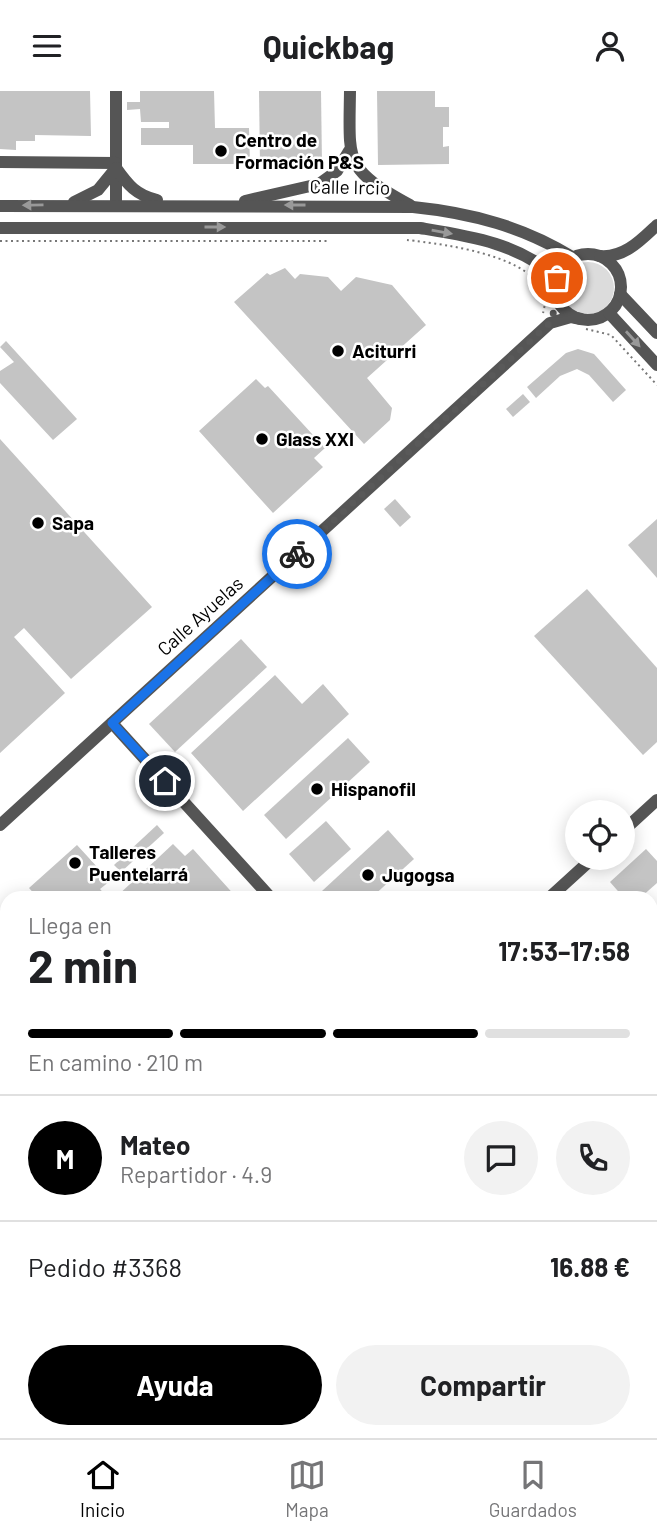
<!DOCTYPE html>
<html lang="es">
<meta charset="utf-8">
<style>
:root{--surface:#fff;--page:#f2f2f2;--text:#202124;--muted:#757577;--line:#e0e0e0;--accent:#000}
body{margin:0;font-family:Barlow,sans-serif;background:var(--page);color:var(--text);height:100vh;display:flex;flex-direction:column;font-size:26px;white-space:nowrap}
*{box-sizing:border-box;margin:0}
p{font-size:23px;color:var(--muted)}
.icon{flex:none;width:38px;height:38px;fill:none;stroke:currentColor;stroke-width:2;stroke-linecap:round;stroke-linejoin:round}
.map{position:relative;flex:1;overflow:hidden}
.details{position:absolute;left:0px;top:800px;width:658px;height:548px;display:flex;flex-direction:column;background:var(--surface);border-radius:21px 21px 0 0;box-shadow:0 4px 18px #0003}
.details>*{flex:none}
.buttons{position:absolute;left:565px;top:709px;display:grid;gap:14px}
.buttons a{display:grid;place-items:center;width:70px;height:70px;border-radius:50%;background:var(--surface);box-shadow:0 4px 18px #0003;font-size:35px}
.pin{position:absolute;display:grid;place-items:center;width:60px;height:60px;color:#fff;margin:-30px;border:4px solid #fff;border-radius:50%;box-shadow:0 2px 7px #0007}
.courier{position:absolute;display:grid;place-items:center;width:70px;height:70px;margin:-35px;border:5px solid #1a73e8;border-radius:50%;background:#fff;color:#222;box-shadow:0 2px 9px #0007}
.summary em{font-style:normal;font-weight:700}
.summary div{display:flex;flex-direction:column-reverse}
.summary{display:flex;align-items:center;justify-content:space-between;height:119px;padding:0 28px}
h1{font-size:46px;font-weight:700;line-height:52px}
.bar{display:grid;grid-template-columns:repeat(4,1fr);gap:10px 7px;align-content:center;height:84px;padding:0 28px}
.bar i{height:9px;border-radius:5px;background:var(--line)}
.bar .current{background:var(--accent)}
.bar p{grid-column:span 4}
.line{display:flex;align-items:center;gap:18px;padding:0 28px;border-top:2px solid var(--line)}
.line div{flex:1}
.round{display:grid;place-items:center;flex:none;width:74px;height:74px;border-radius:37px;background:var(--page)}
.action{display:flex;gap:14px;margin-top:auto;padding:14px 28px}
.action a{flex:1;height:80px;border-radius:42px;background:var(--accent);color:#fff;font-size:28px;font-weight:700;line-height:80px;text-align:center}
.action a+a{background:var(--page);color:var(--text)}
header{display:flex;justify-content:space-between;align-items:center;height:91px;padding:0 28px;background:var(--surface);font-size:32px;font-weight:700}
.menu{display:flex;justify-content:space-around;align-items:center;height:98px;border-top:2px solid var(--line);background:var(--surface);font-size:19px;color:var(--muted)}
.menu a{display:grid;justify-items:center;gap:4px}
.menu .current{color:var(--accent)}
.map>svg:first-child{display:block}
.green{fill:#dcdcdc}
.building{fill:#c4c4c4}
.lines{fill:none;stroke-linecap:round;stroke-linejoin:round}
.path{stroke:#777;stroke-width:2;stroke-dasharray:2 3.5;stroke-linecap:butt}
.minor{stroke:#555;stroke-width:12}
.oneway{fill:#999}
.done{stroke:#595959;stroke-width:7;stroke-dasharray:0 12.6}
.route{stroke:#1a73e8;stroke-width:9}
.poi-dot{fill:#000;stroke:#fff;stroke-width:2.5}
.labels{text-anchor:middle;stroke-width:5;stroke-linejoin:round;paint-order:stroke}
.poi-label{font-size:19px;font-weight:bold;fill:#000;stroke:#fff;text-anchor:start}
.street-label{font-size:19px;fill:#000;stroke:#fff}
</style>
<header><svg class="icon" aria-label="menu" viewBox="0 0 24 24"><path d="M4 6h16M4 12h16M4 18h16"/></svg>Quickbag<svg class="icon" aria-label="person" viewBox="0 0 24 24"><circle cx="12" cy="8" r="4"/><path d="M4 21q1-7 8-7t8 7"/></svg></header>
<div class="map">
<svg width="657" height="1347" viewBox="0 0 657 1347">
<rect width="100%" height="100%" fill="#fff"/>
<circle class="green" cx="588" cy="197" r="26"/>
<g class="building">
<polygon points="0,0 90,0 91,45 35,44 35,50 16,50 16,59 0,58"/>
<polygon points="140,0 214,0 215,37 249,37 250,73 193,73 193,54 141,54 141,37 169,37 169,31 141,31 140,18 127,19 127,11 140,11"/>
<polygon points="259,0 321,0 322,74 260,74"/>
<polygon points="377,0 435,0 435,16 449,16 449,36 443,36 443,56 449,55 449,73 378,74"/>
<polygon points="285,177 295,188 300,183 328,186 341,200 356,186 392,194 426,234 367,287 392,317 390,329 364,353 234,211 267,182 270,184"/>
<polygon points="6,250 77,328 53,349 0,292 0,280 14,271 0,256"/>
<polygon points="578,258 594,263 626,299 613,311 589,284 577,278 560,285 536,307 527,296 566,262"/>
<polygon points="256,288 265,297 268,295 325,357 314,367 323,376 273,422 199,340"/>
<polygon points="523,303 530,311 513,326 506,318"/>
<polygon points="0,348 152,516 71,588 24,537 14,546 65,602 0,662"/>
<polygon points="395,408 411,426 400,436 384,418"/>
<polygon points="657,428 657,487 628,454"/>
<polygon points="587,498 657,577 657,651 643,664 534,545"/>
<polygon points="241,548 267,576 175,661 149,633"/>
<polygon points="275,584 302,613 323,593 349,623 243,720 191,662"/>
<polygon points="348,647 370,671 286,748 264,724"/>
<polygon points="326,730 351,758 314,791 289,763"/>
<polygon points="157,734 164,742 121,781 114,774"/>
<polygon points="388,739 414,768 371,807 329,807 322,800"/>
<polygon points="173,753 185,765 193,758 237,807 115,807"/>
<polygon points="77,754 110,790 100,798 108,807 38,807 29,797"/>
<polygon points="646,758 657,770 657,792 640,807 624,807 610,791"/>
<polygon points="0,883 3,887 7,883 7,995 0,987"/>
<polygon points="0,1071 7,1078 7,1123 0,1130"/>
<polygon points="657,1118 657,1170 651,1176 651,1123"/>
<polygon points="7,1171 7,1212 0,1204 0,1177"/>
<polygon points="14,1340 196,1340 189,1347 7,1347"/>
<polygon points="215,1340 253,1340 259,1347 221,1347"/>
<polygon points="321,1340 373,1340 373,1342 337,1347 285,1347"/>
</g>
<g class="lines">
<g class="path">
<path d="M407 149C442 153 560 166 543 222"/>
<polyline points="0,150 328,150"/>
<polyline points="586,238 611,244 657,294"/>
</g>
<g class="minor">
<polyline points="116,0 116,114"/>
<path d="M350 0C349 72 344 78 410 114"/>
<polyline points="0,71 116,72"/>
<polyline points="245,110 319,93 337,80 349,60"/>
<path d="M74 111 98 99 116 77C128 94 136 104 157 109"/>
<path d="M0 115 413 116C472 122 524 136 574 167"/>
<path d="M0 137H420C469 145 519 152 557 187"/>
<circle cx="588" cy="196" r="33"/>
<path d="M600 165C624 167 640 150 657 134"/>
<polyline points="620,203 657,242"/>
<polyline points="609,222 657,274"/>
<polyline points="112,632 271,807"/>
<polyline points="0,734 550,232 571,226 581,228"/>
<polyline points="623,740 657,709"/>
<polyline points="549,807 594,766"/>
<polyline points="651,1224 657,1230"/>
<polyline points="0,1255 7,1263"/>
<polyline points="0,1308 7,1302"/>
</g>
</g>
<defs><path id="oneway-solid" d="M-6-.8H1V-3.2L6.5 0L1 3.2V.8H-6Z" transform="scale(1.75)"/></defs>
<g class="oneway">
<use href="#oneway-solid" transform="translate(33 114) rotate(179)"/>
<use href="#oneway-solid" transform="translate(295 114) rotate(180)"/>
<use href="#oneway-solid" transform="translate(215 136)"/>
<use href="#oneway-solid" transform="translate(442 141) rotate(10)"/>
<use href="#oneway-solid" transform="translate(633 248) rotate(48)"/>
</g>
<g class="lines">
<polyline class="done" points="297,463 550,232 555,217 557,187"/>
<polyline class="route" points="165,690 112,632 297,463"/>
</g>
<g class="poi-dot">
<circle cx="221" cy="60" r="7"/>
<circle cx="338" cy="260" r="7"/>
<circle cx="262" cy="348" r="7"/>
<circle cx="38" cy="432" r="7"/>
<circle cx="317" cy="698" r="7"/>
<circle cx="75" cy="772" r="7"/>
<circle cx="368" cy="784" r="7"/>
</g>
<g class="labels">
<g class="poi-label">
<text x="235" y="56">Centro de<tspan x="235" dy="22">Formación P&amp;S</tspan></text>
<text x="352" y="267">Aciturri</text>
<text x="276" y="355">Glass XXI</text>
<text x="52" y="439">Sapa</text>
<text x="331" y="705">Hispanofil</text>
<text x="89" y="768">Talleres<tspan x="89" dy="22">Puentelarrá</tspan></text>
<text x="382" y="791">Jugogsa</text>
</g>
<g class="street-label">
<text transform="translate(350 96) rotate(1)" y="7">Calle Ircio</text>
<text transform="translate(200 525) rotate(-42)" y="7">Calle Ayuelas</text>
</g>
</g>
</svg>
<div class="buttons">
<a><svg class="icon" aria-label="locate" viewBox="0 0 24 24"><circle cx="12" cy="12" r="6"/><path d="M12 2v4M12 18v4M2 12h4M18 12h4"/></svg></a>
</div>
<div class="pin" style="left:557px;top:187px;background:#ea580c"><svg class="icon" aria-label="bag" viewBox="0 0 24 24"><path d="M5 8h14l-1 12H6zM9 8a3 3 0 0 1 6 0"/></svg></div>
<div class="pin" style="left:165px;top:690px;background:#1f2937"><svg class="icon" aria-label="home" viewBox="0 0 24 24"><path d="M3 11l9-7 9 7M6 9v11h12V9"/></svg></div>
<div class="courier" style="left:297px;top:463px"><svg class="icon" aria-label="bike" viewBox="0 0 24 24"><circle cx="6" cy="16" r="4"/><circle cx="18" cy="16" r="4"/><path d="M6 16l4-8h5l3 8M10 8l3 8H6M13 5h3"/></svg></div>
<section class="details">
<div class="summary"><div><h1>2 min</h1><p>Llega en</p></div><em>17:53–17:58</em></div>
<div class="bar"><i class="current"></i><i class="current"></i><i class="current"></i><i></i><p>En camino · 210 m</p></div>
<div class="line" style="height:126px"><b class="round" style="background:var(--accent);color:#fff">M</b><div><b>Mateo</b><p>Repartidor · 4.9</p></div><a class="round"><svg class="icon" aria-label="chat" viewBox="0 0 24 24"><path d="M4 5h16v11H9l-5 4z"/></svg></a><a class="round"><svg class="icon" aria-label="phone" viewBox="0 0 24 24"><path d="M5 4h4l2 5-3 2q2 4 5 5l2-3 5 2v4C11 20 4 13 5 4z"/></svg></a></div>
<div class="line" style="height:91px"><div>Pedido #3368</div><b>16.88 €</b></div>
<div class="action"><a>Ayuda</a><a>Compartir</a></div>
</section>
</div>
<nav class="menu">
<a class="current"><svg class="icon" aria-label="home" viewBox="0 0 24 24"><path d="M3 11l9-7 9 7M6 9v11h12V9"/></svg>Inicio</a>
<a><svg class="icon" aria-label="map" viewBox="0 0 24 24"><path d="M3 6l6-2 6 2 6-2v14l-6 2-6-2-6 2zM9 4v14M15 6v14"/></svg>Mapa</a>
<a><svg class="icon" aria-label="saved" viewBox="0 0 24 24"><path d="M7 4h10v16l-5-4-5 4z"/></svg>Guardados</a>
</nav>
